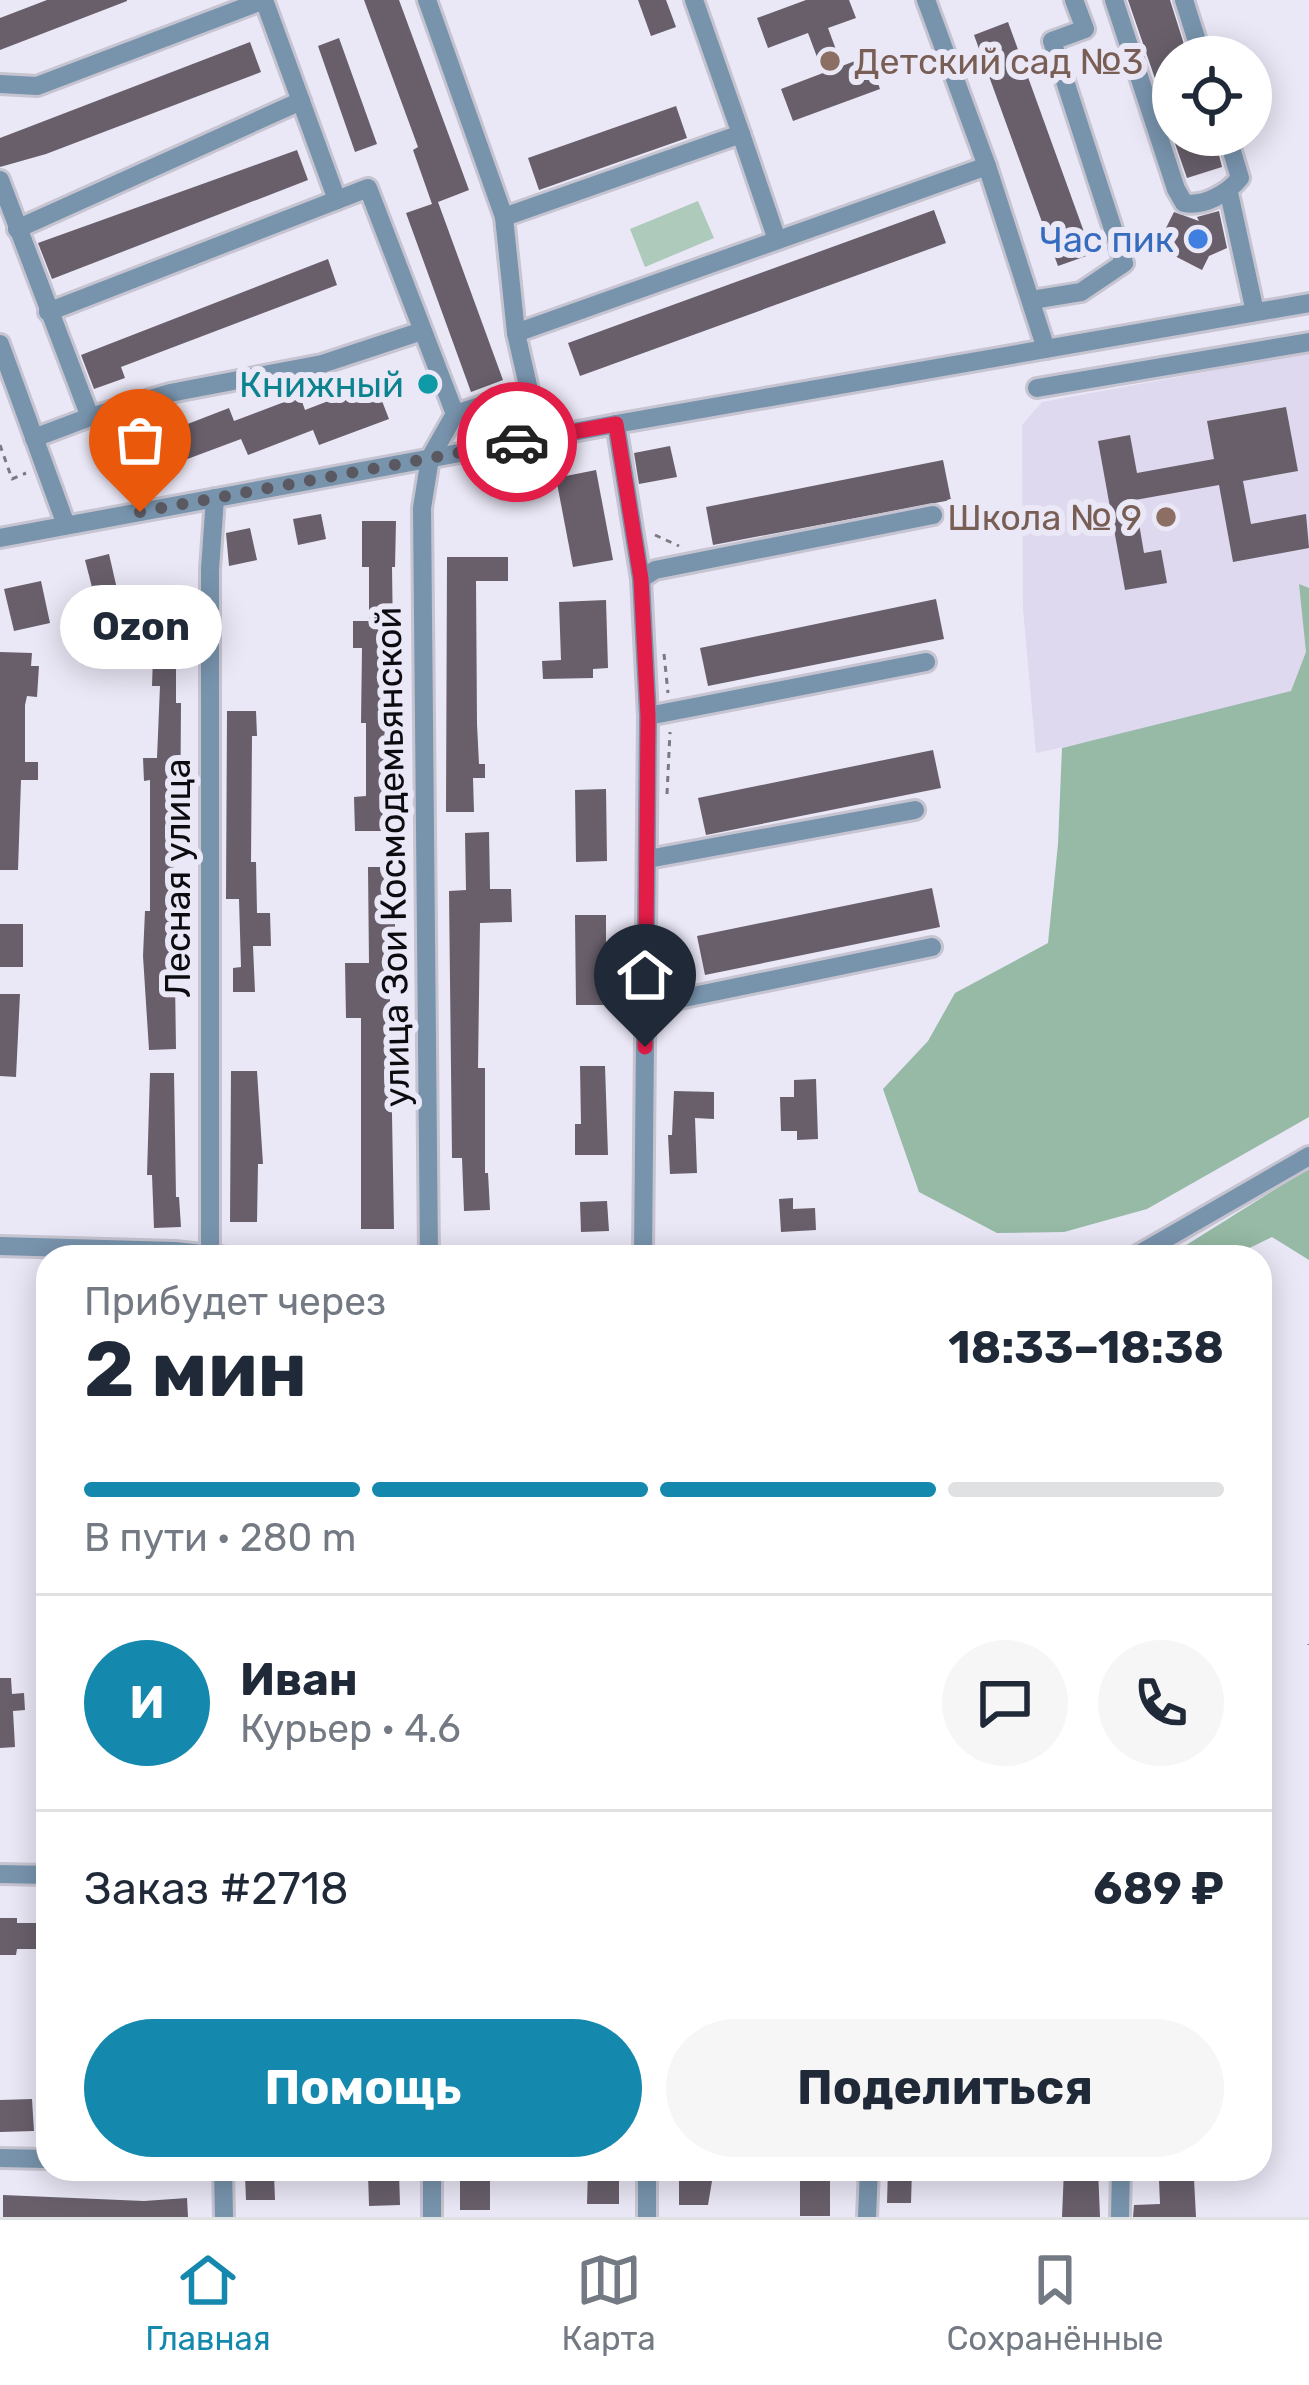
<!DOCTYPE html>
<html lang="ru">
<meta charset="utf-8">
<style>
:root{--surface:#fff;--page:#f6f6f7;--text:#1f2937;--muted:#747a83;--line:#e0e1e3;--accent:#1588ad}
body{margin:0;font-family:Rubik,sans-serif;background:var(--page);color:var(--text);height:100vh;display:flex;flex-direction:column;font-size:45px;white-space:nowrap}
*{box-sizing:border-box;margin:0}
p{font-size:39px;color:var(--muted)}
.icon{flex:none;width:66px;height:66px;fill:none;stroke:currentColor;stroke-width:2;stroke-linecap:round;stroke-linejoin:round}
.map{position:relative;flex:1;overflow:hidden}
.side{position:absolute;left:36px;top:1245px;width:1236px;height:936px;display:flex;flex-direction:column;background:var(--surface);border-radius:36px;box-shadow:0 6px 30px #0003}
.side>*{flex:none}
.buttons{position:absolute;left:1152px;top:36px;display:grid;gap:24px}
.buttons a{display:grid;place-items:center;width:120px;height:120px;border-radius:50%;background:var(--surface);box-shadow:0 6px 30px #0003;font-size:60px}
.pin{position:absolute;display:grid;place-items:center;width:102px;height:102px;color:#fff;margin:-123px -51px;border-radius:50% 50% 50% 0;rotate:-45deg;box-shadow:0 0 12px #0007}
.pin .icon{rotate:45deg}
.courier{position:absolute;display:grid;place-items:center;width:120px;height:120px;margin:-60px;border:9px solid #e11d48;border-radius:50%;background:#fff;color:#222;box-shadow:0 3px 15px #0007}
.bubble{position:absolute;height:84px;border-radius:42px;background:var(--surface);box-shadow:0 6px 30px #0003;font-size:39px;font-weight:700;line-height:84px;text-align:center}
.summary em{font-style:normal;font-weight:700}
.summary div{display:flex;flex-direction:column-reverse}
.summary{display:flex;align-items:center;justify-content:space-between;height:204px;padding:0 48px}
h1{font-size:78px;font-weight:700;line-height:90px}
.bar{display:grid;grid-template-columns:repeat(4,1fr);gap:18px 12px;align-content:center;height:144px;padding:0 48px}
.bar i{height:15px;border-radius:9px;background:var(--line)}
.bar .selected{background:var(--accent)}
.bar p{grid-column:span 4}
.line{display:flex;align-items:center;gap:30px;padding:0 48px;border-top:3px solid var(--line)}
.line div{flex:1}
.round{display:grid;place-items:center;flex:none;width:126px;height:126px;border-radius:63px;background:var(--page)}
.primary-button{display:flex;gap:24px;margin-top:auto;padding:24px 48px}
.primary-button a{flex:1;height:138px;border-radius:72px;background:var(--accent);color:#fff;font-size:48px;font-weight:700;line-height:138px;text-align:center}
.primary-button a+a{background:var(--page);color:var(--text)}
.tabs{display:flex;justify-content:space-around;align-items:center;height:168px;border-top:3px solid var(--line);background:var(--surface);font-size:33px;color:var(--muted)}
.tabs a{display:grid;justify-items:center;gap:6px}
.tabs .selected{color:var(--accent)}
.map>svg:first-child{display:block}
.built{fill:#ded9ef}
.green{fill:#aecaba}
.forest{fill:#96baa6}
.building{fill:#685f6a}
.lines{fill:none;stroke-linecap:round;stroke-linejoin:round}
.minor-casing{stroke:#c6c4d1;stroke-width:24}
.path{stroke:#7b7982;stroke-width:3;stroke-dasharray:6 6;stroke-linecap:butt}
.minor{stroke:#7894ad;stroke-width:18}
.done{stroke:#5a5860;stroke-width:12;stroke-dasharray:0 21.6}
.route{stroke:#e11d48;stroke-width:15}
.education-dot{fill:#8d6e63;stroke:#eae7f6;stroke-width:4.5}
.shop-dot{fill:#3f7fe0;stroke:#eae7f6;stroke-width:4.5}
.culture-dot{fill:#0f9aa8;stroke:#eae7f6;stroke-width:4.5}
.labels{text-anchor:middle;stroke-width:12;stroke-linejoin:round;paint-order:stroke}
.education-label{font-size:36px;fill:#785e54;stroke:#eae7f6;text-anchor:start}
.shop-label{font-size:36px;fill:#366cbe;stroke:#eae7f6;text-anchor:end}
.culture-label{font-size:36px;fill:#0d838f;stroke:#eae7f6;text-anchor:end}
.street-label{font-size:36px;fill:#0c0b10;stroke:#eae7f6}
</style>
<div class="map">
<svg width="1309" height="2217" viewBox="0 0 1309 2217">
<rect width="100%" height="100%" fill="#eae7f6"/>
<polygon class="built" points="1309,353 1309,694 1036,753 1023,609 1022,425 1042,402"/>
<polygon class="green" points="698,201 714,238 645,267 630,229"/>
<g class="forest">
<polygon points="1299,584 1309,588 1309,1117 1147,1209 1064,1232 997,1233 919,1192 883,1089 928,1041 955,993 1048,943 1058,844 1062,748 1291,691 1306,652"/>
<polygon points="1309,1168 1309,1260 1272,1237 1231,1257 1172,1254"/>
</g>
<g class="building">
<polygon points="47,0 127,0 127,1 0,50 0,18"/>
<polygon points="364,0 399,0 469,190 438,202 503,380 471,392 406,213 432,204 413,150 418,147"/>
<polygon points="638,0 666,0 676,27 651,36"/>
<polygon points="806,0 849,0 856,18 828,28 842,66 868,56 880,89 793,121 781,89 823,73 808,33 768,48 757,18"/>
<polygon points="1128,0 1170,0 1188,57 1173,57 1173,131"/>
<polygon points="1008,22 1092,254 1058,266 974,35"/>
<polygon points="339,38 377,144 355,152 318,46"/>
<polygon points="250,42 261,72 46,154 0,167 0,138"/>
<polygon points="676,106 687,138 539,190 528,158"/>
<polygon points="1172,135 1214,135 1222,167 1187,178"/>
<polygon points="297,150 308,180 52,279 38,243"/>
<polygon points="934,210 946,243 580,376 568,343"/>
<polygon points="1219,211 1227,248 1209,256 1202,270 1165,251 1172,232 1166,228 1174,212 1199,221 1197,217"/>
<polygon points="328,259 337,285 121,367 125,378 94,389 81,355"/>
<polygon points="375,383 389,419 319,445 313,430 248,455 241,439 123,483 109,475 108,443 147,427 154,437 229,408 234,421 300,396 305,410"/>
<polygon points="1286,407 1298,471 1243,481 1251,524 1306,514 1309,548 1233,562 1219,485 1135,500 1144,553 1161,550 1167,583 1125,590 1098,441 1130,435 1137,473 1214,459 1207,421"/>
<polygon points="670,446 677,477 639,484 634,453"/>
<polygon points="943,460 951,500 713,545 706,507"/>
<polygon points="596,470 613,560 573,567 556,478"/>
<polygon points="321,514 326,539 298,545 293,519"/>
<polygon points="362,521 396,521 395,567 392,567 395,781 387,781 388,831 355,831 354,797 366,796 366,723 361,723 362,648 353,648 353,621 369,621 369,567 362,567"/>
<polygon points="250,528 257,560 229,566 226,533"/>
<polygon points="109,554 117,589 94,595 85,560"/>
<polygon points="447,557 508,557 508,581 476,581 477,724 479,764 485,764 485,778 473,778 474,812 446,812"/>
<polygon points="41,581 50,623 14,631 4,589"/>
<polygon points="936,599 944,639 708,686 700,648"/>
<polygon points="606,600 608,668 593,669 593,678 543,679 542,661 561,660 559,602"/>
<polygon points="0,652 32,653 31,666 39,666 37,697 27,696 25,705 25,762 38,762 38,780 21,780 18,870 0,870"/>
<polygon points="153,656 176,656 176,703 181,703 180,842 173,842 176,1049 149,1050 143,956 145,911 150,911 150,780 144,781 143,758 157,758 160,686 152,686"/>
<polygon points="227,711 256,711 257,736 252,736 251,862 256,862 257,913 270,913 271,946 253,946 255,992 233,992 233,968 241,967 239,899 226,899"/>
<polygon points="933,750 941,788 706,835 698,798"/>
<polygon points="606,789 607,861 576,862 575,790"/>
<polygon points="489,832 490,889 511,889 512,922 480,923 478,1068 485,1068 485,1173 488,1173 490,1210 464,1211 462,1158 452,1158 449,891 466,890 465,833"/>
<polygon points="368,867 395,867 395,943 389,943 394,1229 361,1229 361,1018 346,1018 345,963 369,963"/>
<polygon points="932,888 940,927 705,975 697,936"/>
<polygon points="575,915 606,915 606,1005 576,1005"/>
<rect x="0" y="924" width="23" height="43"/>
<polygon points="0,994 20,994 16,1077 0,1076"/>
<polygon points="580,1066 605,1066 608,1155 575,1155 575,1124 581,1124"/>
<polygon points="231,1071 257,1071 263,1164 258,1164 257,1222 230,1222"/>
<polygon points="150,1073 174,1073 176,1197 179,1197 181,1227 154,1228 152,1175 147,1175"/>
<polygon points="816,1079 818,1139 797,1140 797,1131 781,1131 780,1097 794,1097 794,1080"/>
<polygon points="674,1091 714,1092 714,1119 695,1118 697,1173 670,1174 668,1135 672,1135"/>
<polygon points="793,1198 793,1209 815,1208 816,1230 781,1232 779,1199"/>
<polygon points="607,1201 609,1231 581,1232 580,1202"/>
<polygon points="0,1678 11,1678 12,1694 24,1693 25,1710 13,1711 15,1747 0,1748"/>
<polygon points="0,1918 17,1918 17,1923 48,1923 48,1949 17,1949 16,1955 0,1955"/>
<polygon points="32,2099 34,2131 0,2132 0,2100"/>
<polygon points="588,2169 619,2169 619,2204 587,2204"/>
<rect x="800" y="2169" width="30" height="47"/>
<polygon points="888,2169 912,2169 911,2203 887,2203"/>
<polygon points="1064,2169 1098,2169 1100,2217 1062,2217"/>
<polygon points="399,2173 400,2205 369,2206 368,2174"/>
<polygon points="274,2174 275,2200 246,2200 245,2175"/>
<polygon points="460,2175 490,2176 490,2210 460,2210"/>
<polygon points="679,2175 713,2175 708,2205 679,2205"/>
<polygon points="1194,2179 1196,2217 1133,2217 1134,2205 1160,2204 1159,2180"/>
<polygon points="3,2195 144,2201 187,2198 188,2217 3,2217"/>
</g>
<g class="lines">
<defs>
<g id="minor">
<polyline points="264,0 337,200"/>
<polyline points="427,0 504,217 516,333 529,390 455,414"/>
<polyline points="694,0 741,134"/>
<polyline points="926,0 987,166 1046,349"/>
<path d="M1114 0 1176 189 1184 203C1204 207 1228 193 1240 178L1227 135"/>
<polyline points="1184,0 1202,57"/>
<polyline points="0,84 37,86 264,0"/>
<polyline points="0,180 90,417 34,438"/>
<polyline points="1229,193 1255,312"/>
<polyline points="504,217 741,134 777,240"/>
<polyline points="17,229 301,101"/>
<polyline points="1032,300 1081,292 1124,263 1052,41 1085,29 1074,0"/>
<polyline points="48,312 368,188 455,414 430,458 422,508 429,1257"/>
<polyline points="516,333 987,166"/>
<polyline points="0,344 66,525"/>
<polyline points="1037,388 1309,342"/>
<polyline points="90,417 170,393 322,364 422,331"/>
<polyline points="616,424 641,579 648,716 643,1257"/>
<polyline points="0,538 616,424 1309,303"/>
<polyline points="641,579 655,570 933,515"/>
<polyline points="648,716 926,662"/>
<polyline points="648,859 915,810"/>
<polyline points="645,1006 932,947"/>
<polyline points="0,1246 175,1251 227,1257"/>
<polyline points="210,1257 210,569 215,498"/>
<polyline points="614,1257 752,1257"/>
<polyline points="1134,1257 1309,1156"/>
<polyline points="0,1874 48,1875"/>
<polyline points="0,2158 48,2159"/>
<polyline points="223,2169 224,2217"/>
<polyline points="432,2169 432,2217"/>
<polyline points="647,2217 647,2169"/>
<polyline points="867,2217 869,2169"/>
<polyline points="1120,2217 1121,2169"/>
</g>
</defs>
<use href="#minor" class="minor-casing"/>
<g class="path">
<polyline points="0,445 12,479 26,473"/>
<polyline points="655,535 679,546"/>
<polyline points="664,654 668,693"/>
<polyline points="667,794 670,732"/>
<polyline points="1309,1644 1309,1645"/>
</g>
<use href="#minor" class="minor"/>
</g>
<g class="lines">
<polyline class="done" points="140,512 517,442"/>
<polyline class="route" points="517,442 616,424 641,579 648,716 645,1047"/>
</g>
<g class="education-dot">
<circle cx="830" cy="61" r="12"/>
<circle cx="1166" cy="517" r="12"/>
</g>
<circle class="shop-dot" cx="1198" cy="239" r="12"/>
<circle class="culture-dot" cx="428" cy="384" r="12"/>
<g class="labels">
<g class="education-label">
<text x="854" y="74">Детский сад №3</text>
<text x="1142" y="530" text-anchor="end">Школа № 9</text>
</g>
<g class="shop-label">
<text x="1174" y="252">Час пик</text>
</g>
<g class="culture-label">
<text x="404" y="397">Книжный</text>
</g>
<g class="street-label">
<text transform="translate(392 857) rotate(-91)" y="13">улица Зои Космодемьянской</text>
<text transform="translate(177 878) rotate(-90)" y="13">Лесная улица</text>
</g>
</g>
</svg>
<div class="buttons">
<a><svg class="icon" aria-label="locate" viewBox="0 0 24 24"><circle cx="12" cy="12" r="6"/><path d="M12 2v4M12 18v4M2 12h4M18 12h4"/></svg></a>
</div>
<div class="pin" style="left:140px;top:512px;background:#ea580c"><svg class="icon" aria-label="bag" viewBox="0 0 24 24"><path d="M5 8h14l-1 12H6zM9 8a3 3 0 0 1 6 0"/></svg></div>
<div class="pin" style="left:645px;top:1047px;background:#1f2937"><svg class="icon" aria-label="home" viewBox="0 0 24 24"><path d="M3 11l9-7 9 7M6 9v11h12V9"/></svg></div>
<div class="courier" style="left:517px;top:442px"><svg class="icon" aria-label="car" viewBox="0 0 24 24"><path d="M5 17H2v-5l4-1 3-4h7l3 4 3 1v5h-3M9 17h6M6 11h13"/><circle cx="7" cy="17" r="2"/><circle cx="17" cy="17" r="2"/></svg></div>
<div class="bubble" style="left:60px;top:585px;width:162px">Ozon</div>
<section class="side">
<div class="summary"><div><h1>2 мин</h1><p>Прибудет через</p></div><em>18:33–18:38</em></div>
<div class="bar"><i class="selected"></i><i class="selected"></i><i class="selected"></i><i></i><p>В пути · 280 m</p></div>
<div class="line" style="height:216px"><b class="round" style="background:var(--accent);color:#fff">И</b><div><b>Иван</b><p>Курьер · 4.6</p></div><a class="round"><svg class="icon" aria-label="chat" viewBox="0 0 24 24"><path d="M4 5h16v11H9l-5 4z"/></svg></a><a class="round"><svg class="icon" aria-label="phone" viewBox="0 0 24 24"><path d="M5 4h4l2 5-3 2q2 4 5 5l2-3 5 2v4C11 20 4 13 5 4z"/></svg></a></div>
<div class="line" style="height:156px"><div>Заказ #2718</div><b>689 ₽</b></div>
<div class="primary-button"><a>Помощь</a><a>Поделиться</a></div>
</section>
</div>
<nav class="tabs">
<a class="selected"><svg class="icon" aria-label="home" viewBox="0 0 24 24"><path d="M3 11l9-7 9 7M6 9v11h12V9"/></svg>Главная</a>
<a><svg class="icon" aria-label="map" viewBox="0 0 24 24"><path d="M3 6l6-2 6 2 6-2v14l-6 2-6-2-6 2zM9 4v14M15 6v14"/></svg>Карта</a>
<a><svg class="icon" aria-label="saved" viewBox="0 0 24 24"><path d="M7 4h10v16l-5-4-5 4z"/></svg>Сохранённые</a>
</nav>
